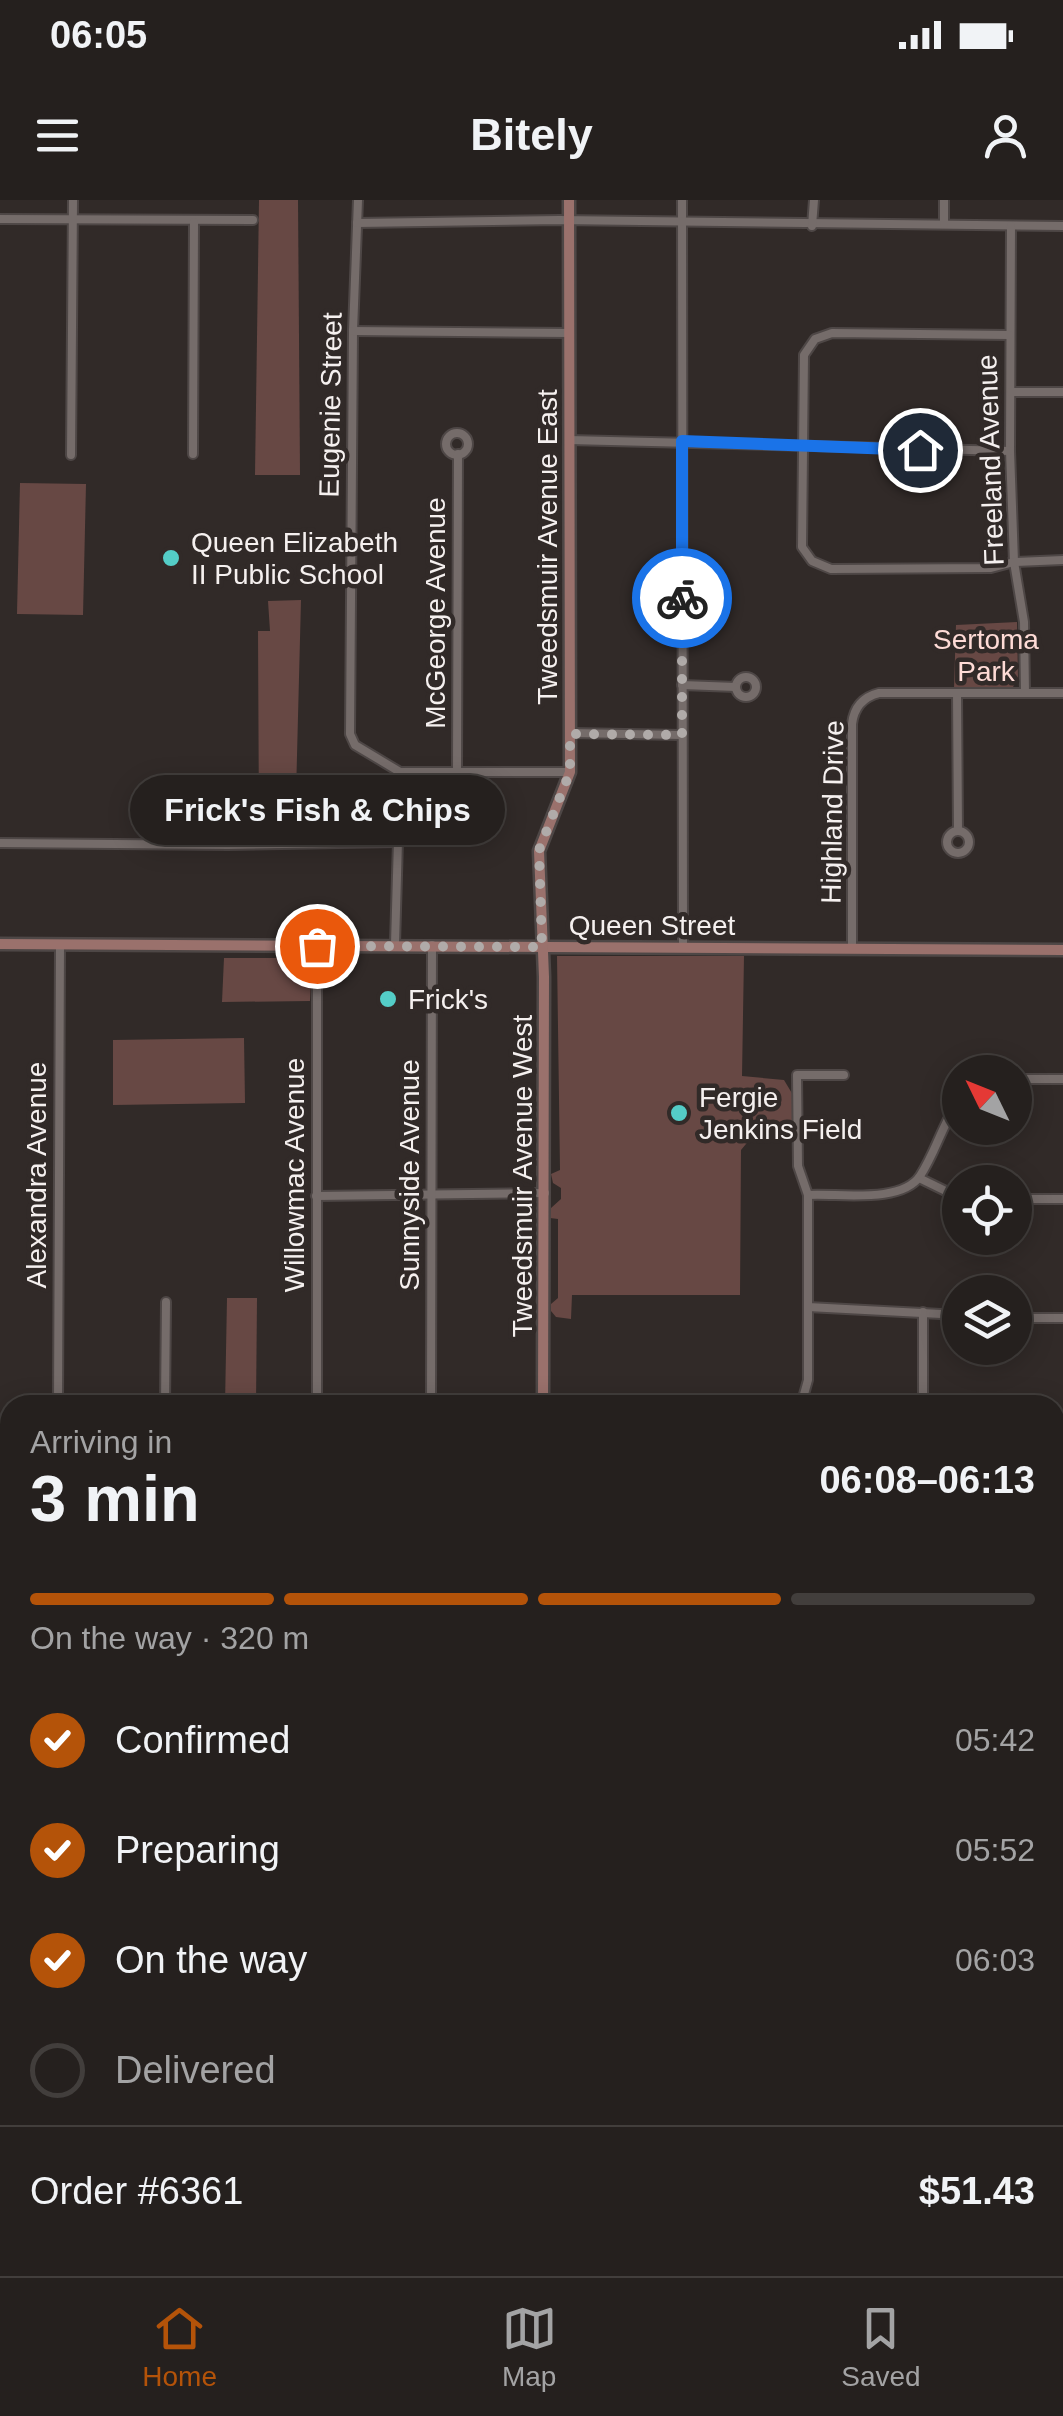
<!DOCTYPE html>
<meta charset="utf-8">
<style>
:root{--surface:#25201e;--page:#2d2827;--text:#f1f3f6;--muted:#a3a3a4;--line:#423e3c;--accent:#b45309}
body{margin:0;font-family:Arial,sans-serif;background:var(--page);color:var(--text);height:100vh;display:flex;flex-direction:column;font-size:38px;white-space:nowrap}
*{box-sizing:border-box;margin:0}
p{font-size:32px;color:var(--muted)}
.icon{flex:none;width:55px;height:55px;fill:none;stroke:currentColor;stroke-width:2;stroke-linecap:round;stroke-linejoin:round}
.map{position:relative;flex:1;overflow:hidden}
.details{position:absolute;left:0px;top:1195px;width:1065px;height:882px;display:flex;flex-direction:column;background:var(--surface);border-radius:30px 30px 0 0;box-shadow:0 5px 25px #0003,0 0 0 2px var(--line)}
.details>*{flex:none}
.needle{width:65px;rotate:313deg}
.buttons{position:absolute;left:942px;top:855px;display:grid;gap:20px}
.buttons a{display:grid;place-items:center;width:90px;height:90px;border-radius:50%;background:var(--surface);box-shadow:0 5px 25px #0003,0 0 0 2px var(--line);font-size:50px}
.pin{position:absolute;display:grid;place-items:center;width:85px;height:85px;color:#fff;margin:-42px;border:5px solid #fff;border-radius:50%;box-shadow:0 2px 10px #0007}
.courier{position:absolute;display:grid;place-items:center;width:100px;height:100px;margin:-50px;border:8px solid #1a73e8;border-radius:50%;background:#fff;color:#222;box-shadow:0 2px 12px #0007}
.bubble{position:absolute;height:70px;border-radius:35px;background:var(--surface);box-shadow:0 5px 25px #0003,0 0 0 2px var(--line);font-size:32px;font-weight:700;line-height:70px;text-align:center}
.head em{font-style:normal;font-weight:700}
.head div{display:flex;flex-direction:column-reverse}
.head{display:flex;align-items:center;justify-content:space-between;height:170px;padding:0 30px}
h1{font-size:65px;font-weight:700;line-height:75px}
.bar{display:grid;grid-template-columns:repeat(4,1fr);gap:15px 10px;align-content:center;height:120px;padding:0 30px}
.bar i{height:12px;border-radius:8px;background:var(--line)}
.bar .on{background:var(--accent)}
.bar p{grid-column:span 4}
.line{display:flex;align-items:center;gap:25px;padding:0 30px;border-top:2px solid var(--line)}
.line div{flex:1}
ol{padding:0 30px;list-style:none}
li{display:flex;align-items:center;gap:30px;height:110px}
li p{margin-inline-start:auto}
li .icon{padding:10px;border-radius:50%;background:var(--accent);color:#fff;stroke-width:4}
li:last-child{color:var(--muted)}
li i{width:55px;height:55px;border:5px solid var(--line);border-radius:50%}
.status{display:flex;justify-content:space-between;align-items:center;height:70px;padding:0 50px;background:var(--surface);direction:ltr}
.status svg{height:28px;fill:currentColor}
header{display:flex;justify-content:space-between;align-items:center;height:130px;padding:0 30px;background:var(--surface);font-size:45px;font-weight:700}
.tabs{display:flex;justify-content:space-around;align-items:center;height:140px;border-top:2px solid var(--line);background:var(--surface);font-size:28px;color:var(--muted)}
.tabs a{display:grid;justify-items:center;gap:5px}
.tabs .on{color:var(--accent)}
.map>svg:first-child{display:block}
.green{fill:#674844}
.lines{fill:none;stroke-linecap:round;stroke-linejoin:round}
.street-casing{stroke:#4e4746;stroke-width:12}
.secondary-casing{stroke:#4e4746;stroke-width:15}
.street{stroke:#756c6a;stroke-width:8}
.secondary{stroke:#9a716c;stroke-width:10}
.done{stroke:#b0aba9;stroke-width:10;stroke-dasharray:0 18}
.route{stroke:#1a73e8;stroke-width:12}
.poi-dot{fill:#54cdc7;stroke:#312a28;stroke-width:4}
.labels{text-anchor:middle;stroke-width:9;stroke-linejoin:round;paint-order:stroke}
.street-label{font-size:28px;fill:#f5f0ef;stroke:#312a28}
.poi-label{font-size:28px;fill:#f5f0ef;stroke:#312a28;text-anchor:start}
.park-label{font-size:28px;fill:#fedbd6;stroke:#312a28}
</style>
<div class="status"><b>06:05</b><svg viewBox="0 0 49 12"><path d="M0 12V9h3v3zM5 12V6h3v6zM10 12V3h3v9zM15 12V0h3v12zM26 1h20v11H26zM47 4h2v5h-2z"/></svg></div>
<header><svg class="icon" aria-label="menu" viewBox="0 0 24 24"><path d="M4 6h16M4 12h16M4 18h16"/></svg>Bitely<svg class="icon" aria-label="person" viewBox="0 0 24 24"><circle cx="12" cy="8" r="4"/><path d="M4 21q1-7 8-7t8 7"/></svg></header>
<div class="map">
<svg width="1063" height="2076" viewBox="0 0 1063 2076">
<rect width="100%" height="100%" fill="#312a28"/>
<g class="green">
<polygon points="259,0 298,0 300,275 255,275"/>
<polygon points="20,283 86,284 83,415 17,414"/>
<polygon points="301,400 295,634 259,631 258,431 270,431 268,401"/>
<polygon points="1017,422 1018,479 1013,487 954,488 956,425"/>
<polygon points="557,756 744,756 742,876 784,880 793,895 793,931 756,932 741,950 740,1095 572,1095 571,1119 556,1117 551,1111 551,1104 558,1098 558,1019 550,1018 551,1008 561,999 561,988 553,983 551,974 560,970"/>
<polygon points="224,758 312,758 310,801 222,802"/>
<polygon points="244,838 245,903 113,905 113,840"/>
<polygon points="227,1098 257,1098 256,1205 225,1205"/>
<polygon points="1063,2022 1063,2076 988,2076 985,2068 1055,2068 1055,2026"/>
</g>
<g class="lines">
<defs>
<g id="street">
<polyline points="358,0 353,131 350,534 355,545 400,572"/>
<polyline points="682,0 683,748"/>
<polyline points="0,19 253,20"/>
<polyline points="357,23 559,20 1063,26"/>
<polyline points="944,24 944,0"/>
<polyline points="812,26 814,0"/>
<polyline points="1011,26 1010,251 1014,362 1024,422 1025,493"/>
<polyline points="353,131 569,133"/>
<polyline points="1009,135 832,133 815,139 804,155 802,347 812,361 831,369 991,368 1014,362 1063,360"/>
<polyline points="1011,192 1063,192"/>
<circle cx="457" cy="244" r="11"/>
<polyline points="569,240 1010,251"/>
<polyline points="193,254 194,22"/>
<polyline points="71,255 73,0"/>
<circle cx="746" cy="487" r="10"/>
<polyline points="682,485 736,487"/>
<polyline points="957,493 958,631"/>
<polyline points="570,533 682,535"/>
<polyline points="457,571 458,254"/>
<polyline points="400,572 570,572"/>
<circle cx="958" cy="642" r="11"/>
<polyline points="0,643 228,645 396,642"/>
<polyline points="395,744 400,572"/>
<path d="M852 748V524C854 507 863 497 879 493H1063"/>
<polyline points="1015,879 1063,879"/>
<polyline points="919,978 960,998"/>
<path d="M808 995C839 993 901 1004 920 976 936 952 943 922 960 899"/>
<polyline points="316,996 545,993"/>
<polyline points="1015,999 1063,999"/>
<polyline points="808,1107 960,1115"/>
<polyline points="1015,1118 1063,1118"/>
<polyline points="58,1205 60,745"/>
<polyline points="165,1205 166,1102"/>
<polyline points="317,1205 317,746"/>
<polyline points="431,1205 432,745"/>
<polyline points="801,1205 808,1180 808,995 798,966 797,875 844,875"/>
<polyline points="923,1205 923,1112"/>
<polyline points="1055,1237 1063,1237"/>
<polyline points="0,1244 10,1244"/>
<polyline points="1055,1355 1063,1356"/>
<polyline points="0,1561 10,1561"/>
<polyline points="1055,1635 1063,1635"/>
<polyline points="0,1677 10,1678"/>
<polyline points="1055,1762 1063,1762"/>
<polyline points="0,1794 10,1794"/>
<polyline points="0,1898 10,1898"/>
<polyline points="1055,1953 1063,1948"/>
<polyline points="981,2068 983,2076"/>
<polyline points="725,2076 737,2068"/>
</g>
<g id="secondary">
<polyline points="0,744 1063,750"/>
<polyline points="543,1205 544,777 539,651 570,572 569,0"/>
<polyline points="0,1493 10,1494"/>
<polyline points="1055,1497 1063,1497"/>
<polyline points="542,2076 542,2068"/>
</g>
</defs>
<use href="#street" class="street-casing"/>
<use href="#secondary" class="secondary-casing"/>
<use href="#street" class="street"/>
<use href="#secondary" class="secondary"/>
</g>
<g class="lines">
<polyline class="done" points="317,746 542,747 539,650 570,572 570,534 682,535 682,398"/>
<polyline class="route" points="682,398 682,241 920,250"/>
</g>
<g class="poi-dot">
<circle cx="171" cy="358" r="10"/>
<circle cx="388" cy="799" r="10"/>
<circle cx="679" cy="913" r="10"/>
</g>
<g class="labels">
<g class="street-label">
<text transform="translate(330 205) rotate(-89)" y="10">Eugenie Street</text>
<text transform="translate(990 260) rotate(-92)" y="10">Freeland Avenue</text>
<text transform="translate(547 347) rotate(-90)" y="10">Tweedsmuir Avenue East</text>
<text transform="translate(435 413) rotate(-90)" y="10">McGeorge Avenue</text>
<text transform="translate(832 612) rotate(-89)" y="10">Highland Drive</text>
<text x="652" y="735">Queen Street</text>
<text transform="translate(36 975) rotate(-90)" y="10">Alexandra Avenue</text>
<text transform="translate(294 975) rotate(-90)" y="10">Willowmac Avenue</text>
<text transform="translate(409 975) rotate(-90)" y="10">Sunnyside Avenue</text>
<text transform="translate(522 976) rotate(-90)" y="10">Tweedsmuir Avenue West</text>
</g>
<g class="poi-label">
<text x="191" y="352">Queen Elizabeth<tspan x="191" dy="32">II Public School</tspan></text>
<text x="408" y="809">Frick's</text>
<text x="699" y="907">Fergie<tspan x="699" dy="32">Jenkins Field</tspan></text>
</g>
<g class="park-label">
<text x="986" y="449">Sertoma<tspan x="986" dy="32">Park</tspan></text>
</g>
</g>
</svg>
<div class="buttons">
<a><svg class="needle" viewBox="-14 -14 28 28"><path d="M0-13l5 13h-10z" fill="#e53935"/><path d="M0 13l5-13h-10z" fill="#a3a3a4"/></svg></a>
<a><svg class="icon" aria-label="locate" viewBox="0 0 24 24"><circle cx="12" cy="12" r="6"/><path d="M12 2v4M12 18v4M2 12h4M18 12h4"/></svg></a>
<a><svg class="icon" aria-label="layers" viewBox="0 0 24 24"><path d="M12 4l9 5-9 5-9-5zM3 14l9 5 9-5"/></svg></a>
</div>
<div class="pin" style="left:317px;top:746px;background:#ea580c"><svg class="icon" aria-label="bag" viewBox="0 0 24 24"><path d="M5 8h14l-1 12H6zM9 8a3 3 0 0 1 6 0"/></svg></div>
<div class="pin" style="left:920px;top:250px;background:#1f2937"><svg class="icon" aria-label="home" viewBox="0 0 24 24"><path d="M3 11l9-7 9 7M6 9v11h12V9"/></svg></div>
<div class="courier" style="left:682px;top:398px"><svg class="icon" aria-label="bike" viewBox="0 0 24 24"><circle cx="6" cy="16" r="4"/><circle cx="18" cy="16" r="4"/><path d="M6 16l4-8h5l3 8M10 8l3 8H6M13 5h3"/></svg></div>
<div class="bubble" style="left:130px;top:575px;width:375px">Frick's Fish &amp; Chips</div>
<section class="details">
<div class="head"><div><h1>3 min</h1><p>Arriving in</p></div><em>06:08–06:13</em></div>
<div class="bar"><i class="on"></i><i class="on"></i><i class="on"></i><i></i><p>On the way · 320 m</p></div>
<ol>
<li><svg class="icon" aria-label="check" viewBox="0 0 24 24"><path d="M5 12l5 5 9-10"/></svg>Confirmed<p>05:42</p></li>
<li><svg class="icon" aria-label="check" viewBox="0 0 24 24"><path d="M5 12l5 5 9-10"/></svg>Preparing<p>05:52</p></li>
<li><svg class="icon" aria-label="check" viewBox="0 0 24 24"><path d="M5 12l5 5 9-10"/></svg>On the way<p>06:03</p></li>
<li><i></i>Delivered</li>
</ol>
<div class="line" style="height:130px"><div>Order #6361</div><b>$51.43</b></div>
</section>
</div>
<nav class="tabs">
<a class="on"><svg class="icon" aria-label="home" viewBox="0 0 24 24"><path d="M3 11l9-7 9 7M6 9v11h12V9"/></svg>Home</a>
<a><svg class="icon" aria-label="map" viewBox="0 0 24 24"><path d="M3 6l6-2 6 2 6-2v14l-6 2-6-2-6 2zM9 4v14M15 6v14"/></svg>Map</a>
<a><svg class="icon" aria-label="saved" viewBox="0 0 24 24"><path d="M7 4h10v16l-5-4-5 4z"/></svg>Saved</a>
</nav>
